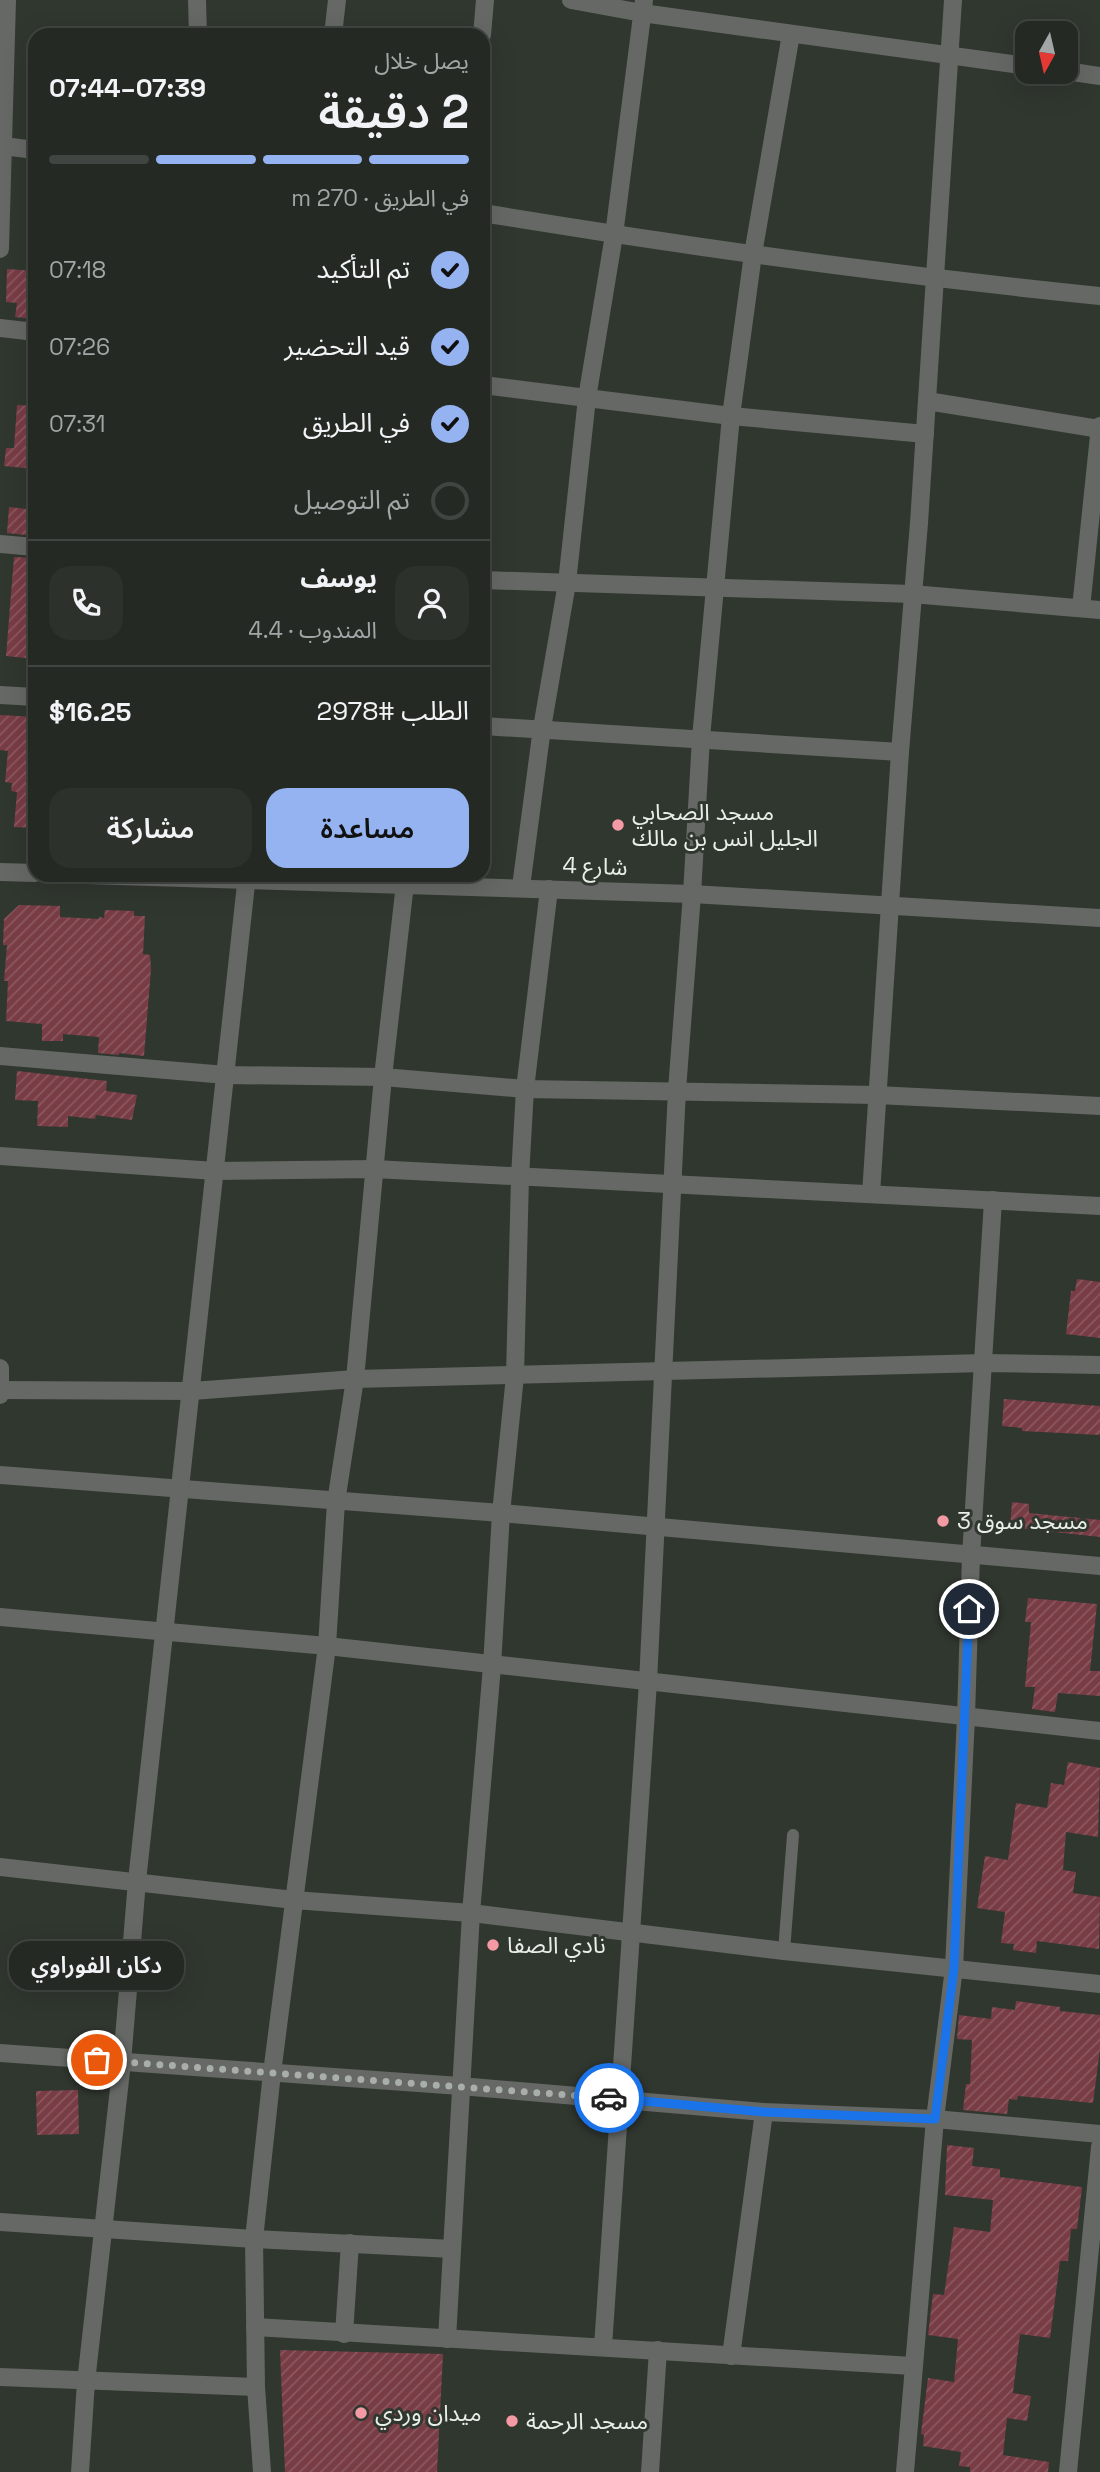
<!DOCTYPE html>
<html lang="ar">
<meta charset="utf-8">
<style>
:root{--surface:#242923;--page:#2c312b;--text:#f1f3f6;--muted:#a3a6a6;--line:#414541;--accent:#95b2f1}
body{margin:0;font-family:"Space Grotesk","Noto Sans Arabic",sans-serif;background:var(--page);color:var(--text);direction:rtl;height:100vh;display:flex;flex-direction:column;font-size:26px;white-space:nowrap}
*{box-sizing:border-box;margin:0}
p{font-size:23px;color:var(--muted)}
.icon{flex:none;width:38px;height:38px;fill:none;stroke:currentColor;stroke-width:2;stroke-linecap:round;stroke-linejoin:round}
.map{position:relative;flex:1;overflow:hidden;direction:ltr}
.sheet{position:absolute;left:28px;top:28px;width:462px;height:854px;display:flex;flex-direction:column;background:var(--surface);border-radius:21px;box-shadow:0 7px 28px #0002,0 0 0 2px var(--line);direction:rtl}
.sheet>*{flex:none}
.needle{width:46px;rotate:188deg}
.controls{position:absolute;left:1015px;top:21px;display:grid;gap:14px}
.controls a{display:grid;place-items:center;width:63px;height:63px;border-radius:14px;background:var(--surface);box-shadow:0 7px 28px #0002,0 0 0 2px var(--line);font-size:35px}
.pin{position:absolute;display:grid;place-items:center;width:60px;height:60px;color:#fff;margin:-30px;border:4px solid #fff;border-radius:50%;box-shadow:0 2px 7px #0007}
.courier{position:absolute;display:grid;place-items:center;width:70px;height:70px;margin:-35px;border:5px solid #1a73e8;border-radius:50%;background:#fff;color:#222;box-shadow:0 2px 9px #0007}
.bubble{position:absolute;height:49px;border-radius:21px;background:var(--surface);box-shadow:0 7px 28px #0002,0 0 0 2px var(--line);font-size:23px;font-weight:600;line-height:49px;text-align:center;direction:rtl}
.overview em{font-style:normal;font-weight:600}
.overview div{display:flex;flex-direction:column-reverse}
.overview{display:flex;align-items:center;justify-content:space-between;height:119px;padding:0 21px}
h1{font-size:46px;font-weight:600;line-height:52px}
.bar{display:grid;grid-template-columns:repeat(4,1fr);gap:10px 7px;align-content:center;height:84px;padding:0 21px}
.bar i{height:9px;border-radius:5px;background:var(--line)}
.bar .on{background:var(--accent)}
.bar p{grid-column:span 4}
.line{display:flex;align-items:center;gap:18px;padding:0 21px;border-top:2px solid var(--line)}
.line div{flex:1}
.round{display:grid;place-items:center;flex:none;width:74px;height:74px;border-radius:21px;background:var(--page)}
ol{padding:0 21px;list-style:none}
li{display:flex;align-items:center;gap:21px;height:77px}
li p{margin-inline-start:auto}
li .icon{padding:7px;border-radius:50%;background:var(--accent);color:#111;stroke-width:4}
li:last-child{color:var(--muted)}
li i{width:38px;height:38px;border:4px solid var(--line);border-radius:50%}
.primary-button{display:flex;gap:14px;margin-top:auto;padding:14px 21px}
.primary-button a{flex:1;height:80px;border-radius:21px;background:var(--accent);color:#111;font-size:28px;font-weight:600;line-height:80px;text-align:center}
.primary-button a+a{background:var(--page);color:var(--text)}
.map>svg:first-child{display:block}
.building{fill:url(#building-hatch)}
.lines{fill:none;stroke-linecap:round;stroke-linejoin:round}
.service{stroke:#656864;stroke-width:12}
.minor{stroke:#656864;stroke-width:18}
.tertiary{stroke:#656864;stroke-width:18}
.done{stroke:#a8aea8;stroke-width:7;stroke-dasharray:0 12.6}
.route{stroke:#1a73e8;stroke-width:9}
.poi-dot{fill:#f49aa5;stroke:#30372f;stroke-width:2.5}
.labels{text-anchor:middle;stroke-width:6;stroke-linejoin:round;paint-order:stroke}
.poi-label{font-size:23px;fill:#e9eee9;stroke:#30372f;text-anchor:start}
.street-label{font-size:23px;fill:#e9eee9;stroke:#30372f}
</style>
<div class="map">
<svg width="1100" height="2472" viewBox="0 0 1100 2472">
<defs>
<pattern id="building-hatch" width="6" height="6" patternUnits="userSpaceOnUse" patternTransform="scale(1.75)"><rect width="6" height="6" fill="#783c45"/><path d="M-1 1l2-2M0 6l6-6M5 7l2-2" fill="none" stroke="#8b5860"/></pattern>
</defs>
<rect width="100%" height="100%" fill="#30372f"/>
<g class="building">
<polygon points="7,269 35,271 34,319 15,317 17,303 6,302"/>
<polygon points="17,405 35,406 35,469 4,466 6,448 14,448"/>
<polygon points="9,507 35,510 35,536 7,533"/>
<polygon points="14,557 35,558 35,659 6,656"/>
<polygon points="0,715 35,717 35,828 14,827 17,792 11,791 12,783 5,782 8,751 0,750"/>
<polygon points="19,905 60,906 60,917 99,919 99,917 104,918 105,910 134,911 134,916 145,916 143,954 150,955 151,969 144,1056 119,1053 119,1055 98,1053 99,1037 63,1034 63,1041 42,1041 42,1024 6,1021 8,981 4,981 7,945 3,945 4,919"/>
<polygon points="17,1071 107,1081 106,1091 137,1095 132,1120 96,1115 95,1119 68,1116 68,1127 37,1126 38,1101 15,1100"/>
<polygon points="1077,1279 1100,1282 1100,1338 1066,1334 1071,1291 1075,1291"/>
<polygon points="1004,1399 1100,1406 1100,1435 1022,1431 1022,1428 1002,1426"/>
<polygon points="1012,1502 1029,1504 1029,1513 1100,1520 1100,1537 1010,1527"/>
<polygon points="1028,1598 1097,1604 1090,1671 1100,1671 1100,1696 1058,1693 1055,1712 1032,1709 1035,1687 1025,1687 1031,1622 1025,1622"/>
<polygon points="1068,1762 1100,1768 1098,1837 1066,1832 1063,1870 1076,1872 1073,1893 1100,1897 1099,1949 1037,1941 1036,1953 1013,1950 1014,1944 1001,1943 1005,1912 977,1908 985,1856 1008,1860 1016,1803 1047,1808 1051,1783 1064,1785"/>
<polygon points="1016,2001 1060,2007 1060,2011 1100,2015 1100,2049 1093,2103 1018,2096 1017,2100 1009,2099 1007,2114 963,2110 966,2084 970,2084 972,2040 957,2039 959,2015 991,2019 992,2007 1015,2010"/>
<polygon points="78,2090 79,2134 37,2135 36,2091"/>
<polygon points="947,2145 974,2148 972,2166 1000,2169 1000,2177 1082,2187 1077,2229 1071,2229 1068,2261 1060,2261 1050,2338 1020,2334 1013,2393 1031,2396 1027,2421 1007,2418 1003,2455 1049,2462 1048,2472 970,2472 970,2467 959,2466 961,2452 923,2446 924,2435 921,2434 928,2378 954,2382 958,2339 928,2335 933,2294 944,2295 954,2227 990,2232 993,2200 945,2195"/>
<polygon points="280,2350 443,2354 437,2472 285,2472"/>
</g>
<g class="lines">
<polyline class="service" points="784,1951 793,1835"/>
<g class="minor">
<polyline points="197,0 198,35"/>
<polyline points="571,0 642,13 1027,66"/>
<polyline points="333,35 337,0"/>
<polyline points="482,35 485,0"/>
<polyline points="1066,71 1100,76"/>
<polyline points="3,146 35,150"/>
<path d="M483 213C688 247 893 275 1100 296"/>
<polyline points="0,249 7,0"/>
<polyline points="0,328 35,332"/>
<polyline points="483,385 731,416 925,434"/>
<polyline points="927,401 1100,429"/>
<polyline points="0,544 35,547"/>
<polyline points="483,580 912,594 1100,610"/>
<polyline points="1081,608 1100,426"/>
<polyline points="0,695 35,697"/>
<polyline points="483,726 900,752"/>
<polyline points="521,887 542,728 567,583 587,398 614,235 644,0"/>
<polyline points="0,1056 226,1075 383,1077 525,1089 877,1095 1100,1106"/>
<polyline points="0,1156 215,1171 374,1169 1100,1206"/>
<polyline points="871,1194 900,752 919,523 953,0"/>
<polyline points="0,1368 0,1395"/>
<polyline points="0,1390 192,1391 355,1379 984,1363 1100,1365"/>
<polyline points="0,1475 501,1513 1100,1566"/>
<polyline points="0,1617 327,1646 1100,1731"/>
<polyline points="0,1867 294,1900 471,1913 784,1951 1100,1984"/>
<polyline points="0,2053 460,2086 764,2112 935,2119 1100,2134"/>
<polyline points="0,2222 254,2239 452,2249"/>
<polyline points="255,2327 913,2366"/>
<polyline points="344,2334 350,2243"/>
<polyline points="447,2339 471,1913 492,1666 501,1513 515,1376 520,1177 525,1089 549,889"/>
<polyline points="603,2347 648,1682 677,1090 692,894 701,738 731,416 753,254 791,34"/>
<polyline points="731,2356 764,2112"/>
<polyline points="0,2377 256,2387"/>
<polyline points="80,2472 86,2382 122,2062 137,1881 247,875"/>
<polyline points="262,2472 256,2387 254,2239 272,2073 327,1646 336,1502 355,1379 383,1077 406,875"/>
<polyline points="650,2472 658,2350"/>
<polyline points="905,2472 935,2119 954,1968 966,1717 971,1556 993,1200"/>
<polyline points="1068,2472 1100,2147"/>
</g>
<g class="tertiary">
<polyline points="0,872 35,873"/>
<polyline points="87,875 692,894 1100,918"/>
</g>
</g>
<g class="lines">
<polyline class="done" points="97,2060 609,2098"/>
<polyline class="route" points="609,2098 765,2112 935,2119 954,1968 969,1609"/>
</g>
<g class="poi-dot">
<circle cx="618" cy="825" r="7"/>
<circle cx="943" cy="1521" r="7"/>
<circle cx="493" cy="1945" r="7"/>
<circle cx="361" cy="2413" r="7"/>
<circle cx="512" cy="2421" r="7"/>
</g>
<g class="labels">
<g class="poi-label">
<text x="632" y="820">مسجد الصحابي<tspan x="632" dy="26">الجليل انس بن مالك</tspan></text>
<text x="957" y="1529">مسجد سوق 3</text>
<text x="507" y="1953">نادي الصفا</text>
<text x="375" y="2421">ميدان وردي</text>
<text x="526" y="2429">مسجد الرحمة</text>
</g>
<g class="street-label">
<text transform="translate(595 866) rotate(2)" y="8">شارع 4</text>
</g>
</g>
</svg>
<div class="controls">
<a><svg class="needle" viewBox="-14 -14 28 28"><path d="M0-13l5 13h-10z" fill="#e53935"/><path d="M0 13l5-13h-10z" fill="#a3a6a6"/></svg></a>
</div>
<div class="pin" style="left:97px;top:2060px;background:#ea580c"><svg class="icon" aria-label="bag" viewBox="0 0 24 24"><path d="M5 8h14l-1 12H6zM9 8a3 3 0 0 1 6 0"/></svg></div>
<div class="pin" style="left:969px;top:1609px;background:#1f2937"><svg class="icon" aria-label="home" viewBox="0 0 24 24"><path d="M3 11l9-7 9 7M6 9v11h12V9"/></svg></div>
<div class="courier" style="left:609px;top:2098px"><svg class="icon" aria-label="car" viewBox="0 0 24 24"><path d="M5 17H2v-5l4-1 3-4h7l3 4 3 1v5h-3M9 17h6M6 11h13"/><circle cx="7" cy="17" r="2"/><circle cx="17" cy="17" r="2"/></svg></div>
<div class="bubble" style="left:9px;top:1941px;width:175px">دكان الفوراوي</div>
<section class="sheet">
<div class="overview"><div><h1>2 دقيقة</h1><p>يصل خلال</p></div><em>07:39–07:44</em></div>
<div class="bar"><i class="on"></i><i class="on"></i><i class="on"></i><i></i><p>في الطريق · 270 m</p></div>
<ol>
<li><svg class="icon" aria-label="check" viewBox="0 0 24 24"><path d="M5 12l5 5 9-10"/></svg>تم التأكيد<p>07:18</p></li>
<li><svg class="icon" aria-label="check" viewBox="0 0 24 24"><path d="M5 12l5 5 9-10"/></svg>قيد التحضير<p>07:26</p></li>
<li><svg class="icon" aria-label="check" viewBox="0 0 24 24"><path d="M5 12l5 5 9-10"/></svg>في الطريق<p>07:31</p></li>
<li><i></i>تم التوصيل</li>
</ol>
<div class="line" style="height:126px"><a class="round"><svg class="icon" aria-label="person" viewBox="0 0 24 24"><circle cx="12" cy="8" r="4"/><path d="M4 21q1-7 8-7t8 7"/></svg></a><div><b>يوسف</b><p>المندوب · 4.4</p></div><a class="round"><svg class="icon" aria-label="phone" viewBox="0 0 24 24"><path d="M5 4h4l2 5-3 2q2 4 5 5l2-3 5 2v4C11 20 4 13 5 4z"/></svg></a></div>
<div class="line" style="height:91px"><div>الطلب #2978</div><b>$16.25</b></div>
<div class="primary-button"><a>مساعدة</a><a>مشاركة</a></div>
</section>
</div>
